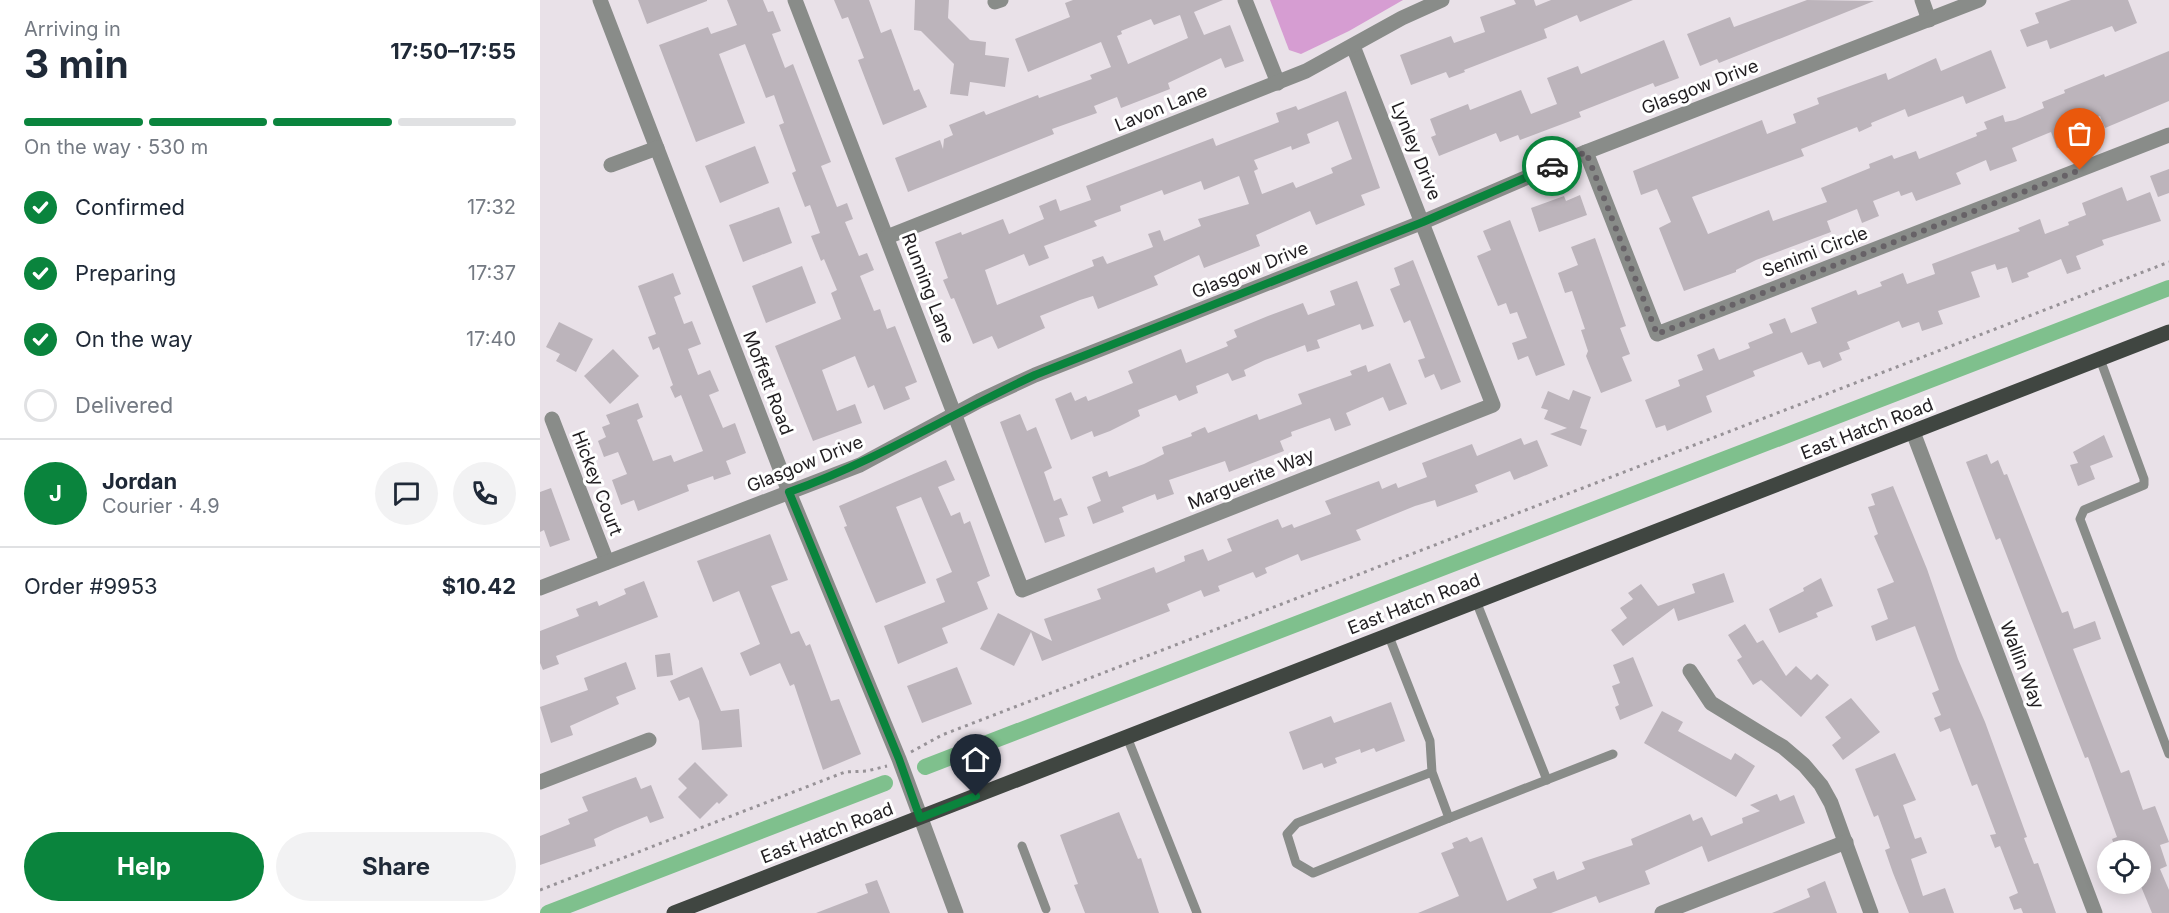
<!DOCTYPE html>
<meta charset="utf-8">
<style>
:root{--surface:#fff;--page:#f2f2f3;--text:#1f2937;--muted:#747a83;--line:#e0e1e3;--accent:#0a843d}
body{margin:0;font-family:Inter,sans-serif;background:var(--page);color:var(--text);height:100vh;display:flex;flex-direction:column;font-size:22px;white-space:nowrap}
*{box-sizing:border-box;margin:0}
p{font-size:20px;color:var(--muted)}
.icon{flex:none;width:33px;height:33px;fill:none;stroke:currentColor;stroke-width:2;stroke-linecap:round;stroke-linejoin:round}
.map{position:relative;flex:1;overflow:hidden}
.panel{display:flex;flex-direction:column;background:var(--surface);width:540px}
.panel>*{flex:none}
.buttons{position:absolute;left:1557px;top:840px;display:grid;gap:12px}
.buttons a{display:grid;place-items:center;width:54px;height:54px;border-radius:50%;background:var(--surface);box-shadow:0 3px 15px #0003;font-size:30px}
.pin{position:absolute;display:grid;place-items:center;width:51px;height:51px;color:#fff;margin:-62px -26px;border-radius:50% 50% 50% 0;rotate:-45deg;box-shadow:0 0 6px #0007}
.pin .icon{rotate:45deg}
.courier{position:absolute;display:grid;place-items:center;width:60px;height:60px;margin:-30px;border:4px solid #0a843d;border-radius:50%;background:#fff;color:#222;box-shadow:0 2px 8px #0007}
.overview em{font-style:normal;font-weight:700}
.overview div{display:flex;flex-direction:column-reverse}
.overview{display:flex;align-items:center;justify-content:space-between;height:102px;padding:0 24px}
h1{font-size:39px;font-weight:700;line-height:45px}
.bar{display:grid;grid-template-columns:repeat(4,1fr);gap:9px 6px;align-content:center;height:72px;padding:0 24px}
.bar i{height:8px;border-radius:4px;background:var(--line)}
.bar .active{background:var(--accent)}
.bar p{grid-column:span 4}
.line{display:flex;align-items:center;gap:15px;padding:0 24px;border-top:2px solid var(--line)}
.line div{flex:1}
.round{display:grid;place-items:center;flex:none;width:63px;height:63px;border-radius:32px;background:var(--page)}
ol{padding:0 24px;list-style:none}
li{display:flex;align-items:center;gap:18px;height:66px}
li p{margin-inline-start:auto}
li .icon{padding:6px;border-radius:50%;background:var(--accent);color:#fff;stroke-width:4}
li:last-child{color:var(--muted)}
li i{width:33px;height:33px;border:3px solid var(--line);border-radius:50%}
.action{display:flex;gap:12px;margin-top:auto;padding:12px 24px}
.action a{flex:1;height:69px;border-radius:36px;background:var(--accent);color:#fff;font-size:24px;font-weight:700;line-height:69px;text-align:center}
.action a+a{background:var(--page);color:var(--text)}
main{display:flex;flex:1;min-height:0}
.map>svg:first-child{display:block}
.green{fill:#d69dd2}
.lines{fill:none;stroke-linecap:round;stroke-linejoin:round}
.canal{stroke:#7fc08d;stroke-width:16}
.building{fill:#bcb4bb;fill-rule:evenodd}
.path{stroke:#979297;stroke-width:3;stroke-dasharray:3 4.5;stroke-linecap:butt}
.service{stroke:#898c89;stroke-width:9}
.minor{stroke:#898c89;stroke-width:15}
.primary{stroke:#404641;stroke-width:15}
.done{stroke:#676267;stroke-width:6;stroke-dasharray:0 10.8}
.route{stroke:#0a843d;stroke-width:8}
.labels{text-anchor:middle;stroke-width:6;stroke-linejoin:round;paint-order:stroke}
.street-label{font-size:18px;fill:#211e21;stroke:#fff}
</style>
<main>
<section class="panel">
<div class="overview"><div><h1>3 min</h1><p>Arriving in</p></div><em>17:50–17:55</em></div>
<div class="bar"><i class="active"></i><i class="active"></i><i class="active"></i><i></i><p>On the way · 530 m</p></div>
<ol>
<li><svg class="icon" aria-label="check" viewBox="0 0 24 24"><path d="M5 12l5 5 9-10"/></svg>Confirmed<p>17:32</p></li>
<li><svg class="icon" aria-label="check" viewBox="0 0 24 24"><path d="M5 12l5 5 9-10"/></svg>Preparing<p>17:37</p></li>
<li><svg class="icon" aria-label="check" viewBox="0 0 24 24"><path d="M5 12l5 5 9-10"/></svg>On the way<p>17:40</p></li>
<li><i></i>Delivered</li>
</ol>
<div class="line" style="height:108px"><b class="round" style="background:var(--accent);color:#fff">J</b><div><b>Jordan</b><p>Courier · 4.9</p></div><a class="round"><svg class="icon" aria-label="chat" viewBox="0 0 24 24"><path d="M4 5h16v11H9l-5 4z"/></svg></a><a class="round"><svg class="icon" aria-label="phone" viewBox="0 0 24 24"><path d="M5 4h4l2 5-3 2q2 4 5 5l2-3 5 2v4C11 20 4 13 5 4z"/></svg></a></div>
<div class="line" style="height:78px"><div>Order #9953</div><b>$10.42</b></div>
<div class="action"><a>Help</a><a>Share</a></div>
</section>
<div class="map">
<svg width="1629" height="913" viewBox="0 0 1629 913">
<rect width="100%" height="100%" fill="#e9e1e8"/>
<polygon class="green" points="730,0 863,0 809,31 761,54 749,50"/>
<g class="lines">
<g class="canal">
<polyline points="385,767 1629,288"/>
<polyline points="8,913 345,783"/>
</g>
</g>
<g class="building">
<polygon points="98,0 167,0 167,1 107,24"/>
<polygon points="187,0 223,0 228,12 233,11 241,31 232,34 245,68 253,64 291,162 281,166 297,207 307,203 313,219 305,222 319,256 327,253 334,270 320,276 334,311 340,309 347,329 355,326 377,382 365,387 370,399 344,410 334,385 328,388 315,356 282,370 297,411 315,404 322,423 273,441 235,346 301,319 291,293 297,290 284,259 281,261 271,236 280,233 270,205 265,207 252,173 256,171 239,125 244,123 234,95 226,98 205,44 179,54 205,123 156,142 119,45 168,27 171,34 197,25"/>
<polygon points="294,0 329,0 341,33 351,29 374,91 379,89 387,107 343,125 318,60 324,58 308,17 302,19"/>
<polygon points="375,0 409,0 408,18 430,40 446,42 445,55 469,58 465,87 430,82 428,96 410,94 414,64 381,31 374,30"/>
<path d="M533 0H683L654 12 664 35 690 25 704 61 685 68 681 58 628 83 630 89 581 108 577 97 554 106 557 113 512 129 514 134 368 192 355 158 400 140 403 149 404 139 413 135 409 125 444 111 446 115 498 95 499 98 552 79 550 75 571 67 561 42 488 72 475 39 530 17 525 3ZM640 15 648 38 588 64 577 36 582 34 581 31 611 19 614 25Z"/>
<polygon points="974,0 994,0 996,6 1011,0 1093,0 1040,22 1037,15 1004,29 1007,38 924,70 925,72 909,78 906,72 871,85 860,55 911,36 914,43 945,32 940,17 976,4"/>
<polygon points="1267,0 1334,1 1179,63 1177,59 1160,66 1147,34 1190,17 1194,27"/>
<polygon points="1531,0 1588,0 1597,23 1575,32 1572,26 1510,49 1507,40 1487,47 1480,30 1499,23 1495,13"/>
<polygon points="1124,40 1139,78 1115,87 1113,83 1039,112 1041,117 980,140 978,135 960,142 956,133 899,156 891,137 896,135 890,119 928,104 930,110 981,90 991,114 1017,104 1007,78 1038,66 1041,74"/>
<polygon points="1451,50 1466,88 1426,104 1423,96 1368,117 1365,109 1331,123 1332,126 1319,132 1317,127 1261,149 1264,156 1152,197 1168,234 1229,210 1233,221 1287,202 1281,188 1330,168 1329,164 1352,155 1354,159 1376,151 1379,159 1437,136 1436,133 1447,129 1444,122 1463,115 1465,122 1475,120 1504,108 1502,102 1525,93 1524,90 1564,74 1565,77 1629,51 1629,101 1565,128 1560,116 1528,128 1533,141 1517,148 1511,132 1472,148 1477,161 1450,171 1446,160 1416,173 1421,184 1376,201 1372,192 1361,196 1359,191 1333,201 1339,216 1322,223 1317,209 1287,221 1291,232 1216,260 1196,270 1196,272 1144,291 1119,228 1131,222 1117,189 1101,195 1093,171 1222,120 1227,134 1256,123 1253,114 1279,104 1277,98 1346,73 1348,80 1396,58 1401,71"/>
<path d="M806 91 840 188 821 195 825 205 776 225 770 211 716 235 720 246 664 268 659 255 614 276 618 285 558 309 553 296 540 300 500 316 505 328 458 349 452 336 433 344 414 298 411 299 403 280 408 278 395 242 421 232 422 235 463 219 469 234 504 219 499 206 516 199 520 211 551 200 546 186 673 138 676 146 739 122 736 113 756 106 758 110ZM798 121 812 159 791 168 793 173 756 188 753 182 722 194 714 171 718 169 714 160 751 146 752 150 770 143 767 134ZM699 176 709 204 658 219 661 226 624 241 620 230 608 234 613 247 567 264 563 256 552 260 554 266 457 305 445 270 484 254 489 266 509 258 504 246 557 226 554 221 581 211 580 206 593 201 622 190 624 195 661 181 664 190Z"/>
<polygon points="215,146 229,183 180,203 165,166"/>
<polygon points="1629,169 1629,193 1618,197 1610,176"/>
<polygon points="1582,187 1587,201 1610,192 1621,221 1562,240 1564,245 1536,256 1541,269 1527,274 1521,259 1487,273 1489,277 1472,283 1467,267 1457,270 1455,264 1431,272 1440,297 1398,311 1403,324 1382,331 1379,322 1362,328 1359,321 1307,342 1310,349 1299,353 1302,360 1283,368 1280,361 1268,365 1262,352 1213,371 1215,376 1166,396 1172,412 1127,431 1125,425 1116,428 1105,400 1140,386 1138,380 1163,370 1157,355 1174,348 1179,360 1210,348 1208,343 1233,333 1229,324 1245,318 1251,333 1277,323 1271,308 1316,290 1318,295 1342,286 1340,282 1363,273 1367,284 1395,274 1392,264 1480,231 1478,228 1500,219 1505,234 1529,225 1528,222 1546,215 1542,203"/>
<polygon points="1040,195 1047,215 999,232 991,208 1024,196 1026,201"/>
<polygon points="239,207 252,243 203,262 189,225"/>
<polygon points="970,220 1025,365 996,376 988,356 978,360 972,343 987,338 977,312 970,314 966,303 958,306 937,256 951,250 943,231"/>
<polygon points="1055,238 1086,326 1080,328 1090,354 1082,357 1092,381 1061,393 1046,356 1048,351 1041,330 1045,329 1032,291 1025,293 1018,273 1038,265 1031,247"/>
<polygon points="873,260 921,382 901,390 894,374 885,378 878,360 885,358 870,320 864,323 850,289 860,285 854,268"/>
<polygon points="262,266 276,303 226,323 212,286"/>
<polygon points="133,273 141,294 134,297 144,324 152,321 161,344 148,349 158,375 170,370 179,391 169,395 183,428 195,423 206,453 186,461 191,474 174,480 173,476 147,485 149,491 98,511 94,500 81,505 72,480 87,474 78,452 64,457 58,441 66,437 62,427 70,424 66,415 98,403 103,417 97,420 113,461 131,455 134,462 163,451 141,395 135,398 130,387 133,385 119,347 113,350 108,337 116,334 98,286"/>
<polygon points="817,281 834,326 822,330 820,324 777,340 780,348 767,352 765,345 725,360 704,370 706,376 692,381 688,373 656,386 658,393 639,401 636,395 598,410 600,416 570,431 554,437 552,431 531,440 515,399 531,392 535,401 546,396 548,401 556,398 593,383 588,371 641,349 646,363 688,346 686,342 697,337 694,330 728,316 763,303 768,315 795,305 790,291"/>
<polygon points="19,322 53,339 36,372 16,361 20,354 6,347"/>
<polygon points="73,349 99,376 70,404 44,376"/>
<polygon points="850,363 867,404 849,411 843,397 806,413 811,425 795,431 790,418 751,432 752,436 740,441 744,451 689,472 685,461 629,480 634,494 617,500 615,494 582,507 584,512 553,524 547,507 561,501 552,477 567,471 569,477 604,464 624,454 622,447 652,436 651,433 665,427 668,433 717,414 719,420 762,404 758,394 812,375 810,371 826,365 828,372"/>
<polygon points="1033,390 1051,397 1040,428 1047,430 1041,446 1010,434 1027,428 1004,419 1008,410 1001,408 1008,391 1029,400"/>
<polygon points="480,414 487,431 496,427 512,468 504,472 514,501 521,498 528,515 519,518 525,536 505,543 460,422"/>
<polygon points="1564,435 1573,457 1550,466 1555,479 1538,486 1530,465 1538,463 1533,452"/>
<polygon points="981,438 984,445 997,440 1008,466 974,480 970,471 935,485 938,492 897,507 895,500 875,506 816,530 821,540 761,561 758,554 725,568 727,573 716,578 713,572 678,586 680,591 664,597 661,590 627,604 630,611 502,661 491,632 474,666 440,649 458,613 512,641 504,619 561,599 557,589 614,567 616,573 645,561 644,556 663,549 668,561 692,551 687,539 738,519 742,528 752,524 754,528 791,514 785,501 839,481 842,489 856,483 858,488 887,477 882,463 932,444 937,456"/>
<polygon points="1447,454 1451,464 1458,460 1464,475 1467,474 1522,613 1528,611 1534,629 1555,621 1561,639 1533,649 1581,773 1589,770 1603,810 1615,806 1629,842 1620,845 1627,866 1620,869 1629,890 1629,913 1612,913 1600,884 1608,877 1600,850 1576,850 1572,839 1577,837 1548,757 1545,758 1522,699 1460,538 1456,540 1426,462"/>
<polygon points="406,460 415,480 398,487 411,516 420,512 424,524 430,521 450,576 437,582 448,609 402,628 408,643 358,664 344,626 405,602 396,579 412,572 381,497 356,507 386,583 336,603 304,527 307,526 299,506"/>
<polygon points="1353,486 1387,569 1418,659 1445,722 1487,837 1484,838 1494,864 1498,863 1516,913 1483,913 1481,908 1474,910 1469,897 1478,893 1460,846 1455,848 1450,835 1456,834 1437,784 1432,786 1410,728 1400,732 1394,718 1401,715 1392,693 1399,690 1375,626 1336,641 1331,626 1348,619 1337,589 1354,582 1334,536 1338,534 1328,507 1335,505 1331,494"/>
<polygon points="11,488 30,540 10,547 4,530 0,532 0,492"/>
<polygon points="230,534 248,580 231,586 251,634 259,631 266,646 270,644 291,701 299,699 321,754 283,770 254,684 250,686 240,663 210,676 200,653 220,644 199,591 173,602 157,561"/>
<polygon points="1184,573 1194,602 1138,621 1134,608 1083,646 1071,630 1087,618 1080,608 1093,599 1088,593 1101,584 1118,606 1155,593 1152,584"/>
<polygon points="1281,578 1293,606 1276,613 1278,617 1239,633 1229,609 1264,591 1263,588"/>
<polygon points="104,581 118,617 16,656 19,664 3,670 0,663 0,631 39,616 36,609 57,601 59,606 86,594 84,589"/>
<polygon points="1205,624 1217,643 1223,640 1246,676 1256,666 1271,680 1277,674 1289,685 1261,717 1221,680 1213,685 1197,660 1202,657 1188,635"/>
<polygon points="130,653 133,675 117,677 115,655"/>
<polygon points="1093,657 1113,706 1080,720 1075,707 1079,705 1072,686 1080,683 1073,665"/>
<polygon points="86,662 96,689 76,697 79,704 30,726 33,735 11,743 0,707 48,690 44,678"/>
<polygon points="162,667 181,711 199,709 202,747 162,750 159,721 149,697 139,701 130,681"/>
<polygon points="417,667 432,704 382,723 367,686"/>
<polygon points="1311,698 1340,732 1303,760 1292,745 1301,738 1285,717"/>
<polygon points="851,702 865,741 836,752 834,748 821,753 820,749 795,758 797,763 784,768 782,763 763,770 749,732 791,716 794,723"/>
<polygon points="1122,711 1143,722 1138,731 1191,760 1195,753 1215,766 1196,797 1104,743"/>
<polygon points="1355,753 1376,800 1363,805 1375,839 1381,837 1387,853 1371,859 1383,896 1405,888 1414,913 1369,913 1353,873 1345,850 1350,848 1338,815 1334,817 1315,769"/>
<polygon points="155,762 188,795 179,804 177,802 160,819 138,797 147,788 138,779"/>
<polygon points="96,777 101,789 111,785 124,818 110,823 107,816 75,829 54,839 56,846 0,865 0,836 30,824 28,819 48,811 42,797"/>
<polygon points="1237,794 1240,801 1254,795 1265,823 1168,862 1162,846 1105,871 1110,884 1059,903 1056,896 1011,913 878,913 919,896 901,853 914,848 912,843 927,837 930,842 942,837 967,901 997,888 993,879 1014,871 1017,880 1045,869 1042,862 1093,845 1091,839 1150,814 1153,821 1162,817 1171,836 1203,823 1202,818 1220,811 1210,805"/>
<polygon points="579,812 598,859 601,858 619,913 545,913 534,885 538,884 520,835"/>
<polygon points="337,880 350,913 276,913 328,893 325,884"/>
<polygon points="1285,881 1297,913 1232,913 1270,897 1267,889"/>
</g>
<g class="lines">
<g class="path">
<polyline points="371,752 402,735 1629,262"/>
<polyline points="0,890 305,772 327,771 347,766"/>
</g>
<g class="service">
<polyline points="1560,359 1604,479 1604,485 1544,510 1540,519 1629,754"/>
<polyline points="936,601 1007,780"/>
<polyline points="848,634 890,741 892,772 909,818 773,873 756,863 747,834 757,823 892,772"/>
<polyline points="587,737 657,913"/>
<polyline points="909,818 1073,754"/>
<polyline points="482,846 506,909"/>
</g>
<g class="minor">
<polyline points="60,0 249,492 359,759 416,913"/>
<polyline points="255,0 482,590 953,405 813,46"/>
<polyline points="705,0 738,83"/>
<polyline points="1382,0 1389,20"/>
<polyline points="455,2 461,0"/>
<polyline points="1046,152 1117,334 1629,135"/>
<polyline points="71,165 117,148"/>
<polyline points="347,237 766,71 862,18 902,0"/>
<polyline points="12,419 67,562"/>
<polyline points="1373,432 1555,913"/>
<polyline points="0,588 320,465 439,401 495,375 883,222 1046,152 1439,0"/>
<polyline points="1150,671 1171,703 1243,747 1264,765 1281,785 1291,803 1331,913"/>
<polyline points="0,782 109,740"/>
<polyline points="1122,913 1306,842"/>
</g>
<polyline class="primary" points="134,913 1629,332"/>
</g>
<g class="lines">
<polyline class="done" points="1012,166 1046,152 1117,334 1540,170"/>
<path class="route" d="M436 796 380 818 359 759 249 492C336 461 413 413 495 375L883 222 1012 166"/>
</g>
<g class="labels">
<g class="street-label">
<text transform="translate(1160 87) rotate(-21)" y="6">Glasgow Drive</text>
<text transform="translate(621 108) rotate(-22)" y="6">Lavon Lane</text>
<text transform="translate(876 151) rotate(68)" y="6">Lynley Drive</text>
<text transform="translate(1275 252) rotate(-21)" y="6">Senimi Circle</text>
<text transform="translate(710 270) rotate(-22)" y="6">Glasgow Drive</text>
<text transform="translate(388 288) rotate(69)" y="6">Running Lane</text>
<text transform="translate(228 383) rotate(69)" y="6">Moffett Road</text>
<text transform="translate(1327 429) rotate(-21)" y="6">East Hatch Road</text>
<text transform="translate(265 464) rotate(-22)" y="6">Glasgow Drive</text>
<text transform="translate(711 479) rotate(-22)" y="6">Marguerite Way</text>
<text transform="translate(57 483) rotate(69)" y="6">Hickey Court</text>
<text transform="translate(874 604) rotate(-21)" y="6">East Hatch Road</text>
<text transform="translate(1482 665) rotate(69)" y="6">Wallin Way</text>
<text transform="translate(287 833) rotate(-21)" y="6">East Hatch Road</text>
</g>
</g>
</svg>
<div class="buttons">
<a><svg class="icon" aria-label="locate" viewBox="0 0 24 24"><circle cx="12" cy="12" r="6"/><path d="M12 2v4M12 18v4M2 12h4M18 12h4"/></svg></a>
</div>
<div class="pin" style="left:1540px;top:170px;background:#ea580c"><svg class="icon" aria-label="bag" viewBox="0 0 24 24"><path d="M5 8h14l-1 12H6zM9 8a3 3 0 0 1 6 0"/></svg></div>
<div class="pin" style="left:436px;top:796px;background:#1f2937"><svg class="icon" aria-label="home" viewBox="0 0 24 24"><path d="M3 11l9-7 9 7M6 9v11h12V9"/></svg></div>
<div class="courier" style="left:1012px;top:166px"><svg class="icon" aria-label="car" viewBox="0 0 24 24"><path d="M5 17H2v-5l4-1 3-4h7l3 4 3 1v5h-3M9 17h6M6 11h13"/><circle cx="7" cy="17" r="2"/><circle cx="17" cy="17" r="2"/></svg></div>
</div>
</main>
